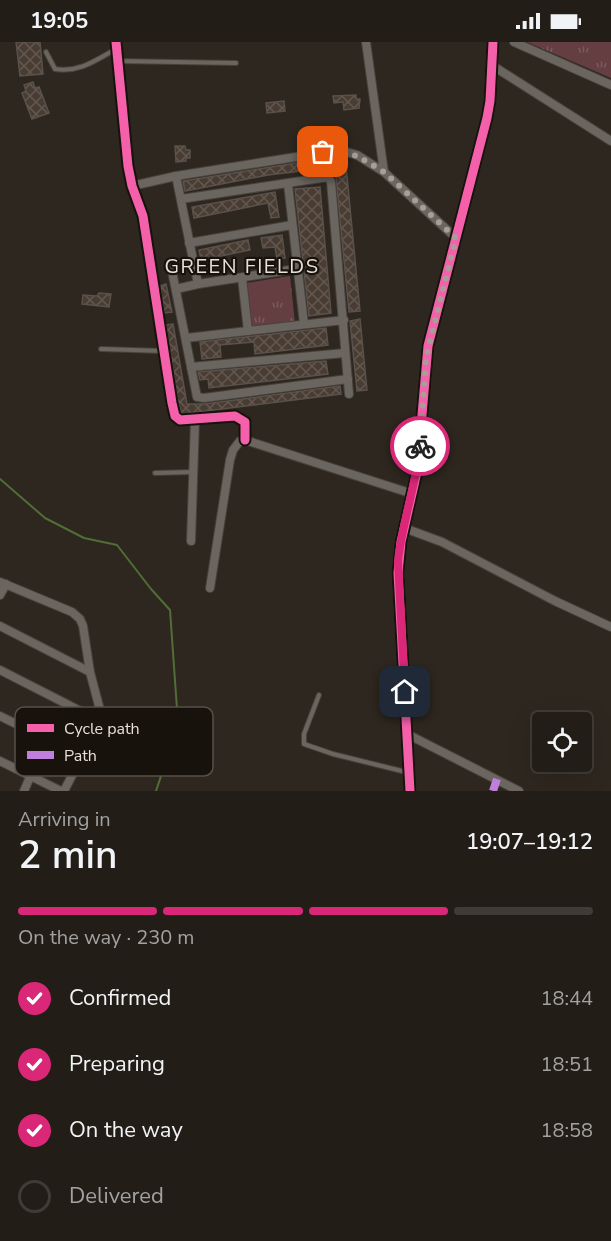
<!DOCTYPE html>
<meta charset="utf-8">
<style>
:root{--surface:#221d17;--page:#2a2620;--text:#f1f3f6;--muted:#a2a2a1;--line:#3f3b36;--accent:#db2777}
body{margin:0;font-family:"Nunito Sans",sans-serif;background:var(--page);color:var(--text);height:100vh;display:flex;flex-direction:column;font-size:22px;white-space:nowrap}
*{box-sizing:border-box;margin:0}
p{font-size:20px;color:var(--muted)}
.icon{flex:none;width:33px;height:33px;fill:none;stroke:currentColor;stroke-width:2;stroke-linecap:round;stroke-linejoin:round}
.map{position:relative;height:749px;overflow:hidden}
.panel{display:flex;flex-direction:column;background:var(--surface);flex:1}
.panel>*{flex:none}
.tools{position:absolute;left:532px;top:670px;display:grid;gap:12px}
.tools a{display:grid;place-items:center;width:60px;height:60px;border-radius:6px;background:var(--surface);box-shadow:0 6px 24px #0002,0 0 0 2px var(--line);font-size:30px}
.pin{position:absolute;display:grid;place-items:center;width:51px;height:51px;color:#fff;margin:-26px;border-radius:12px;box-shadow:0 3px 9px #0006}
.courier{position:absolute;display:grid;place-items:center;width:60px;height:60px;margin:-30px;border:4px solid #db2777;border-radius:50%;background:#fff;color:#222;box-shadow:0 2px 8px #0007}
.headline em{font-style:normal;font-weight:600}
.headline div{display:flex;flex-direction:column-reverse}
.headline{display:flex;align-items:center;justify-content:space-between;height:102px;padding:0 18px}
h1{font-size:39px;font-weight:600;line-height:45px}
.bar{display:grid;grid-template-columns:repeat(4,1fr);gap:9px 6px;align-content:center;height:72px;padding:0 18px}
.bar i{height:8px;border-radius:4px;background:var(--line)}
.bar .on{background:var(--accent)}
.bar p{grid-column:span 4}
ol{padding:0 18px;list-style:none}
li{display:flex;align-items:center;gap:18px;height:66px}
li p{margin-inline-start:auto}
li .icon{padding:6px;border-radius:50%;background:var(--accent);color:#fff;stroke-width:4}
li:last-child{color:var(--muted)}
li i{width:33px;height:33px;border:3px solid var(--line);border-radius:50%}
.status{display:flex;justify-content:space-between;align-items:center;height:42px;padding:0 30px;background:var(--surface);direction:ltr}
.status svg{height:16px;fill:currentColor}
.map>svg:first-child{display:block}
.grass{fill:url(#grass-tufts)}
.pitch{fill:#643e40}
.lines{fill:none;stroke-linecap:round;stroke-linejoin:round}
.stream{stroke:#506e35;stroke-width:2}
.building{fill:url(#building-cross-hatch);stroke:#59514c;stroke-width:1.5}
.service-casing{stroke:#48423b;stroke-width:6}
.minor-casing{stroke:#48423b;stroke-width:10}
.tertiary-casing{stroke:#48423b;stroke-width:13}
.service{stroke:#6a655f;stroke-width:4}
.minor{stroke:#6a655f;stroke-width:8}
.tertiary{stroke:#6a655f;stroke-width:10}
.quiet{stroke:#c07fdc;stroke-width:8;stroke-dasharray:15 8;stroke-linecap:butt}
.cycleway-casing{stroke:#17120c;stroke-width:13}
.cycleway{stroke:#f560ab;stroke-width:9}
.done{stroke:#a79f97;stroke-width:6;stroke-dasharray:0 10.8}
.route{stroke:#db2777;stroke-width:8}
.labels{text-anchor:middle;stroke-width:4.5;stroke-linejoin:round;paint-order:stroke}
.neighbourhood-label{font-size:20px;letter-spacing:1.5px;fill:#e8e0d7;stroke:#17120c}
.key{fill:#17120c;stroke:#565049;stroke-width:1.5}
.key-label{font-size:16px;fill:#e8e0d7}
</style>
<div class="status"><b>19:05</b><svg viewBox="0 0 49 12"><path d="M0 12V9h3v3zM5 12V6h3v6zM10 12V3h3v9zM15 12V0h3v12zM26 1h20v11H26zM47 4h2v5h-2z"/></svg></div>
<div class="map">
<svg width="611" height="749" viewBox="0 0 611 749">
<defs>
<pattern id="grass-tufts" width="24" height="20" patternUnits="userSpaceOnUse" patternTransform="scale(1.5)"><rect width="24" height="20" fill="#643e40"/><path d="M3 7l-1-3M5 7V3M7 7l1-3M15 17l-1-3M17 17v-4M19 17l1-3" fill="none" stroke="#7a5a5b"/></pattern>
<pattern id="building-cross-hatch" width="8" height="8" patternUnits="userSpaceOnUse" patternTransform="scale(1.5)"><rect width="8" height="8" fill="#493c32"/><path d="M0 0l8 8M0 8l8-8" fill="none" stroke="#63584f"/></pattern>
</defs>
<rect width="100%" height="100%" fill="#2e271f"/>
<g class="grass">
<polygon points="527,0 611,0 611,36"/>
<polygon points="290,234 295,281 251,286 246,241"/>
</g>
<polygon class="pitch" points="281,236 284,256 254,261 251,241"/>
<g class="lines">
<polyline class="stream" points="0,437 45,476 84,496 117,503 151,547 170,568 177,667 169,710 156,749"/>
</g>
<g class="building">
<polygon points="16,0 40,0 43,32 20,34"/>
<polygon points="33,40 35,46 39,45 49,71 32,77 22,51 26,49 24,43"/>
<polygon points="356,53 356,57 360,57 359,66 344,68 343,60 334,61 333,54"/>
<polygon points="284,59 285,69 267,71 266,61"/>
<polygon points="175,104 185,104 186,108 190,108 190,116 186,116 186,119 176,120"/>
<polygon points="341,114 345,116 346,124 360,269 349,270 335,125 268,133 185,149 183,139"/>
<polygon points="320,145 331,271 309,274 295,147"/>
<polygon points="275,150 279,175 271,176 268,161 194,176 192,165"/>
<polygon points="282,193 285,216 277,217 275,205 263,206 261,196"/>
<polygon points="248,198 250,208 201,218 199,208"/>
<polygon points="166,242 172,270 164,271 160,244"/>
<polygon points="99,251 111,252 109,265 82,262 83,253 97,254"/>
<polygon points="360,277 367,348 357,349 350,279"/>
<polygon points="173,282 187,362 205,362 340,344 341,352 182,372 178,360 166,283"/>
<polygon points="326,286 328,303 255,312 254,300 220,303 221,315 202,317 200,300"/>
<polygon points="326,319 328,332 209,346 208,337 200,338 198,330"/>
</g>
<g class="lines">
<defs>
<g id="service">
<path d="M46 10 55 27C79 31 96 18 116 7"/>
<polyline points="117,19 236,21"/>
<polyline points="101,307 163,309"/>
<polyline points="155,431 193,430"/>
<polyline points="319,653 304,692 304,702 333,712 406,730"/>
</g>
<g id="minor">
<polyline points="116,0 128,124 132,144 143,174 172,361 175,374 180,378 235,374 245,380 245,398"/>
<polyline points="366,0 384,130 456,196"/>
<polyline points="514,0 611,43"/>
<polyline points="493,24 611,99"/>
<polyline points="176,134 198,242"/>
<polyline points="288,142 304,282"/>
<polyline points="132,144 176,134 340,108 357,113 384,130"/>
<polyline points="181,157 328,135 331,140 349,352"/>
<polyline points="189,201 292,183"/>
<polyline points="171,224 197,355 204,356 348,337"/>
<polyline points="242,236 248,289"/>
<polyline points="176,247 198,242 296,227"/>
<polyline points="186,296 344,278"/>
<polyline points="191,325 345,311"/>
<polyline points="404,486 442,500 555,559 611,585"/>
<polyline points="191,499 195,378"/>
<polyline points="0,540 72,570 80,577 83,584 90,630 99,664 100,679 64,749"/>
<polyline points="210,546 230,418 233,408 240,399 245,398 413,452"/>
<polyline points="0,553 6,542"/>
<polyline points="0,584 90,630"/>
<polyline points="0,628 100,679"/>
<polyline points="0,674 81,714"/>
<polyline points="407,692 519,749"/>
<polyline points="0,719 61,749"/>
<polyline points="24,749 30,735"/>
</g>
<polyline id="tertiary" points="410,749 398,531 401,500 417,430 428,304 487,76 490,59 493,0"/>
</defs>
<use href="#service" class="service-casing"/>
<use href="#minor" class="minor-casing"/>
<use href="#tertiary" class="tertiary-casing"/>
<use href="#service" class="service"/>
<use href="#minor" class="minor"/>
<use href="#tertiary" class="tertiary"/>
<polyline class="quiet" points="493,749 497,737"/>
<defs>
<g id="cycleway">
<polyline points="116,0 128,124 132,144 143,174 172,361 175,374 180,378 235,374 245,380 245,398"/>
<polyline points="410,749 398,531 401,500 417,430 428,304 487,76 490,59 493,0"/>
</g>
</defs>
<use href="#cycleway" class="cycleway-casing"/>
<use href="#cycleway" class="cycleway"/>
</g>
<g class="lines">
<path class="done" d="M323 110C350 107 361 116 384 130L456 196 426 316 420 404"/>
<path class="route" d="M405 650 398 519C402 481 416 443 420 404"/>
</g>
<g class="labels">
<g class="neighbourhood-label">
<text x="242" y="231">GREEN FIELDS</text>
</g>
</g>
<rect x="15" y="665" width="198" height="69" rx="9" class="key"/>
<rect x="27" y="682" width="27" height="8" fill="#f560ab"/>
<rect x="27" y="709" width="27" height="8" fill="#c07fdc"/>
<g class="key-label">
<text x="64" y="692">Cycle path</text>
<text x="64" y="719">Path</text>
</g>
</svg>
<div class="tools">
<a><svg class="icon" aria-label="locate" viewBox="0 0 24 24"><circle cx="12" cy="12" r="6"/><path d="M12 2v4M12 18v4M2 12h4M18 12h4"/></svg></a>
</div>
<div class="pin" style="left:323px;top:110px;background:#ea580c"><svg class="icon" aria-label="bag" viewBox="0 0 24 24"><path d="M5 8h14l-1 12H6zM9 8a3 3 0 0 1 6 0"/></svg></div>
<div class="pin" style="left:405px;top:650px;background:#1f2937"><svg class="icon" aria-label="home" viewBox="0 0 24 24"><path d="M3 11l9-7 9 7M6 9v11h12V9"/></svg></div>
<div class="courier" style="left:420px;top:404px"><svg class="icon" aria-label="bike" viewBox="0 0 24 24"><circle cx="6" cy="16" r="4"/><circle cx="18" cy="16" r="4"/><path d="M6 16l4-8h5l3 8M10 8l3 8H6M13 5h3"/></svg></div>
</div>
<section class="panel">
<div class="headline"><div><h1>2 min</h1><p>Arriving in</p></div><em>19:07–19:12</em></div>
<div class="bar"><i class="on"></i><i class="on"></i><i class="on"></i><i></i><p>On the way · 230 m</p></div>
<ol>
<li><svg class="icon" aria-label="check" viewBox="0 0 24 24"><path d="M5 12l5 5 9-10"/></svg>Confirmed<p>18:44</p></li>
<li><svg class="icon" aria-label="check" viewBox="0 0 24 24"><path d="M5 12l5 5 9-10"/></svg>Preparing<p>18:51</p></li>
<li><svg class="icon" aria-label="check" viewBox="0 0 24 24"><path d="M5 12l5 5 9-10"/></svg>On the way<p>18:58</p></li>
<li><i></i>Delivered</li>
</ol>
</section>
